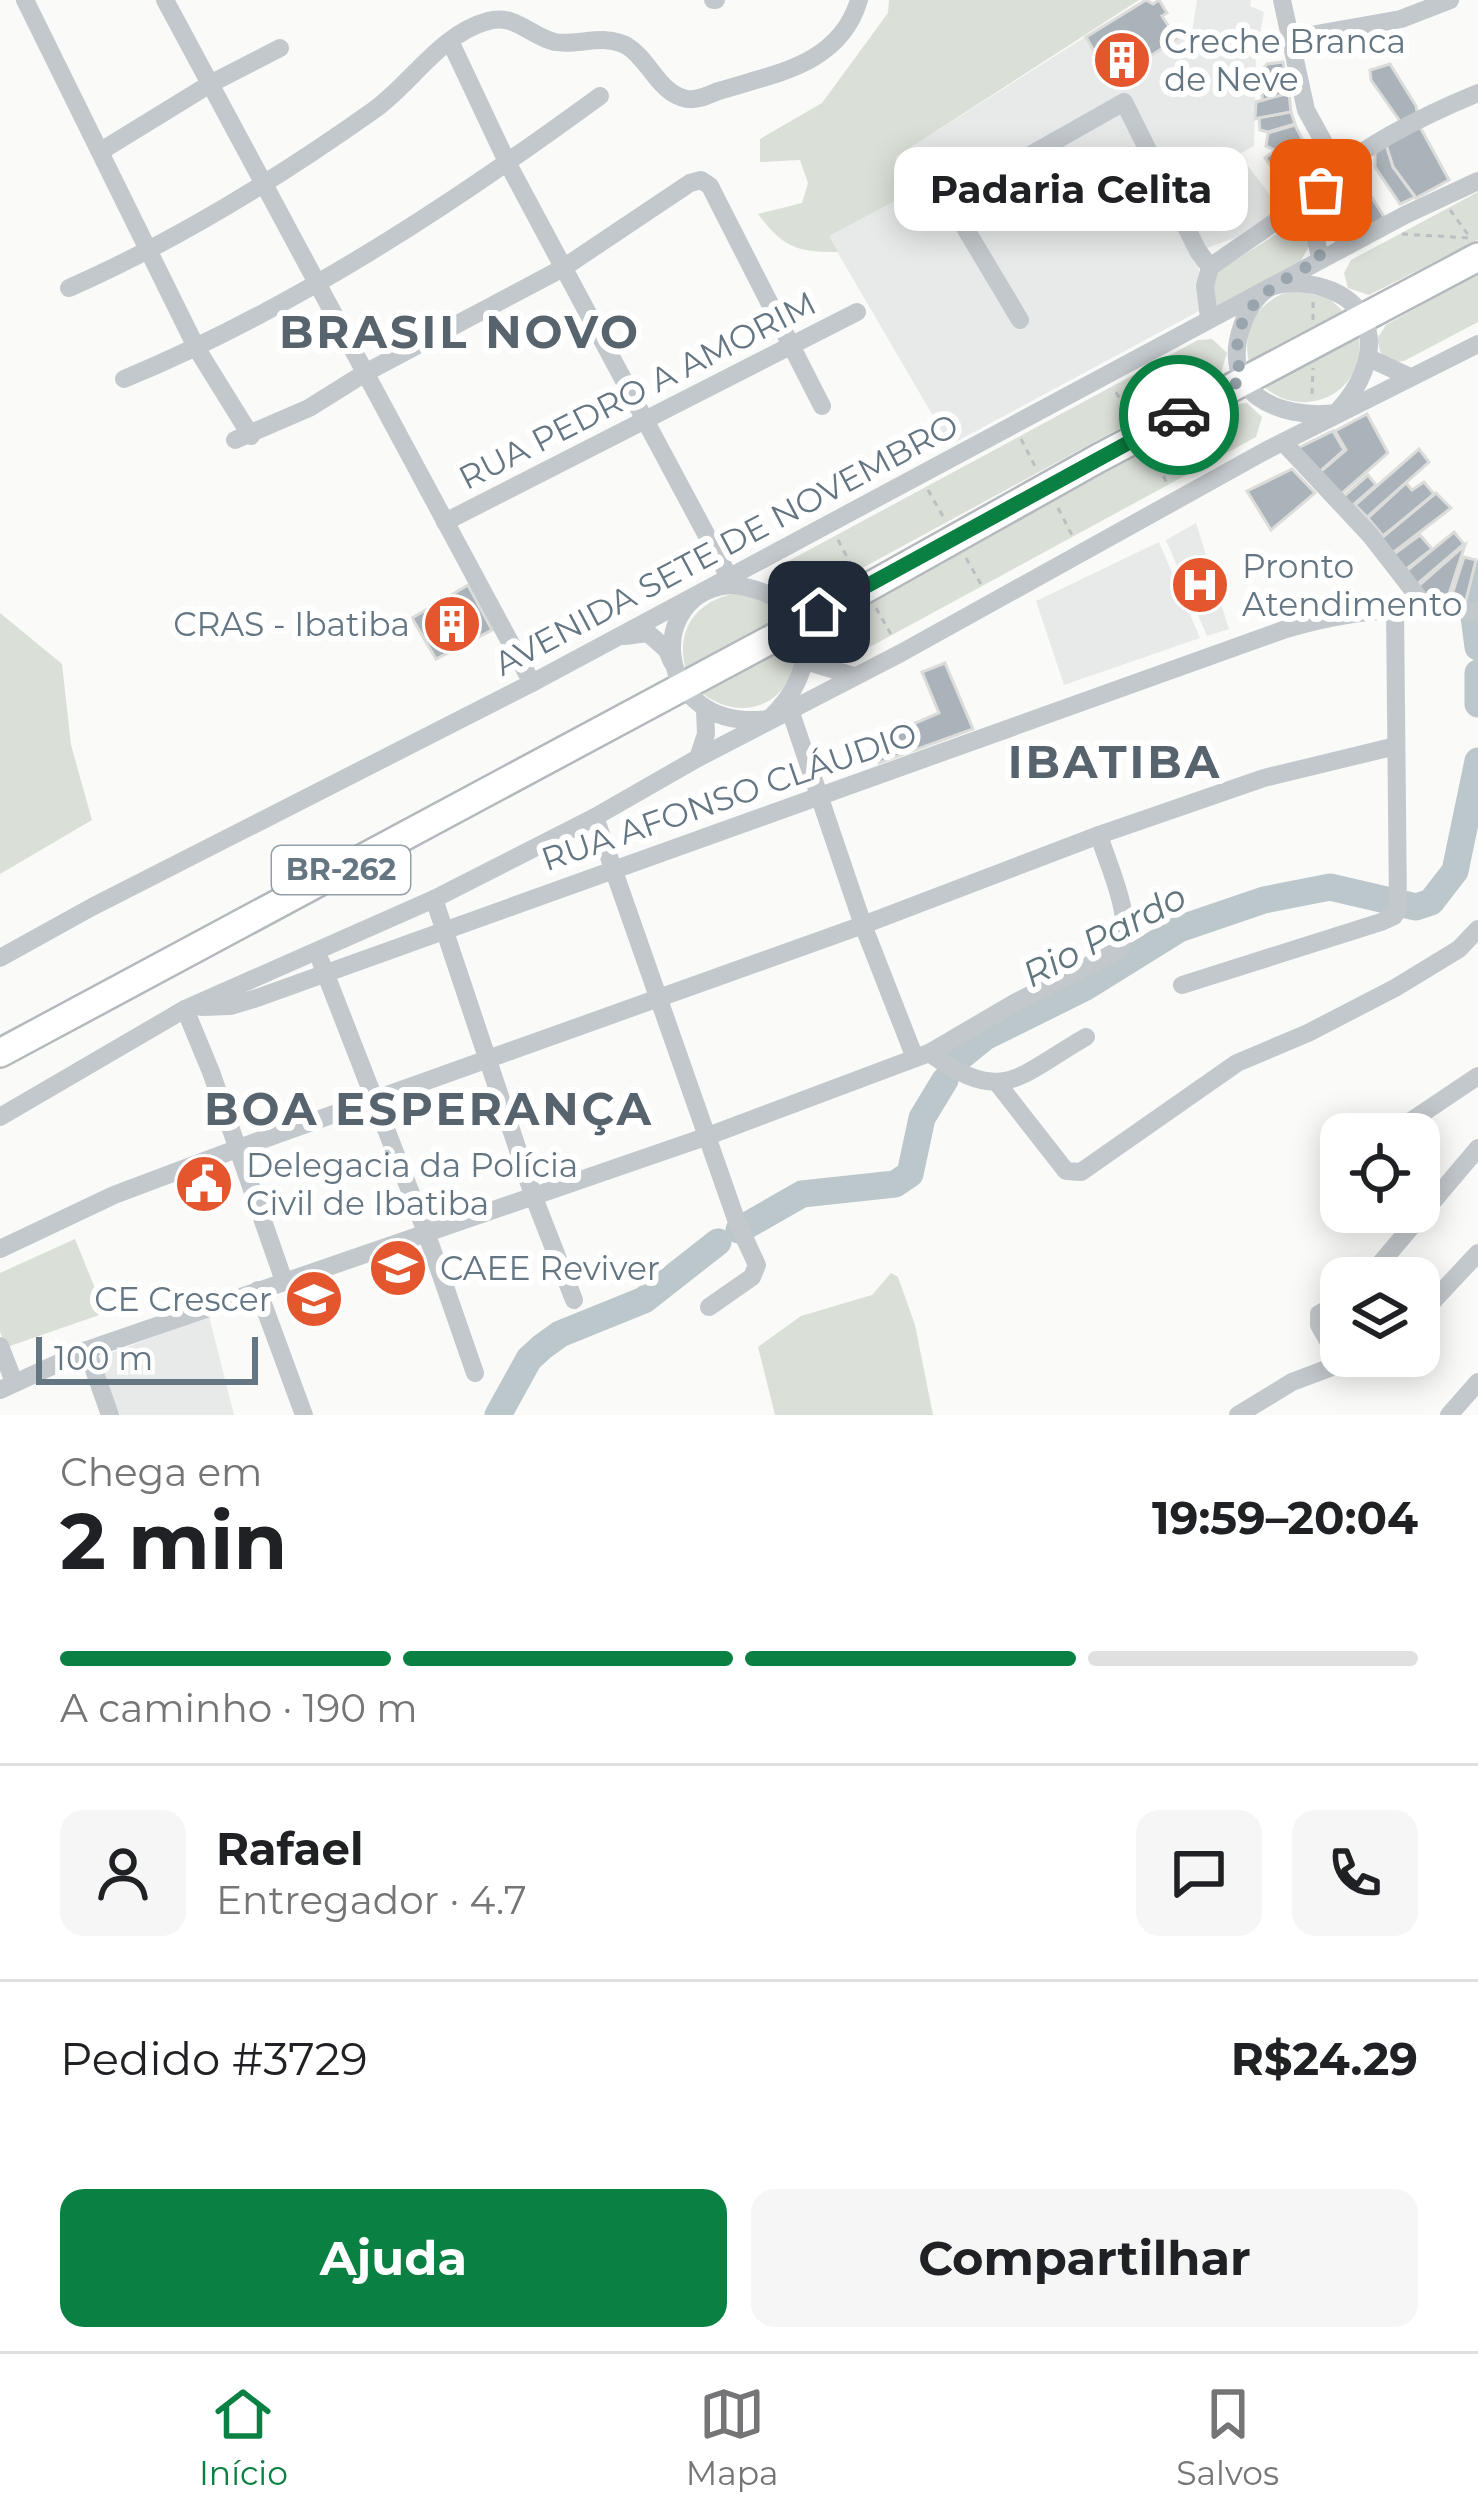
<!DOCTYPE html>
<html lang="pt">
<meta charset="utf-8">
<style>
:root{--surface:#fff;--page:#f6f6f6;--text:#202124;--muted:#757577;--line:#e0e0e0;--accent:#0b8043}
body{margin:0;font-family:Montserrat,sans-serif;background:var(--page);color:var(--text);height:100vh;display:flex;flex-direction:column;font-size:45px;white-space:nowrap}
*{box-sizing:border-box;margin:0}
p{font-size:39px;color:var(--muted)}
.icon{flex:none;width:66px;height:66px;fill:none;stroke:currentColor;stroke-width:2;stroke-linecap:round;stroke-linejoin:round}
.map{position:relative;height:1415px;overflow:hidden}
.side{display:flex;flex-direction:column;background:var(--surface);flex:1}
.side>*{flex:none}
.tools{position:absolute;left:1320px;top:1113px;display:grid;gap:24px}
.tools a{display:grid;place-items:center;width:120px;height:120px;border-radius:24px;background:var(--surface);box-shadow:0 6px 30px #0003;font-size:60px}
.scale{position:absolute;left:36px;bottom:30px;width:222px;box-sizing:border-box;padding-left:12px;border:6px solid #657683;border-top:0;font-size:33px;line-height:42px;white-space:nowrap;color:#657683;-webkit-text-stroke:9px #fff;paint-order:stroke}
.pin{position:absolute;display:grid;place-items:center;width:102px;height:102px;color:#fff;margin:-51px;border-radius:24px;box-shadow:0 6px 18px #0006}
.courier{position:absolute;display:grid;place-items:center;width:120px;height:120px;margin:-60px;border:9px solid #0b8043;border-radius:50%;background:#fff;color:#222;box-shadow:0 3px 15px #0007}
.bubble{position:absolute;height:84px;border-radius:24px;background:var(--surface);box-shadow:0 6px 30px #0003;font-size:39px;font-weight:700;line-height:84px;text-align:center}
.headline em{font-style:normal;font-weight:700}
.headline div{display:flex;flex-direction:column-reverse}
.headline{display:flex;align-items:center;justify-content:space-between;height:204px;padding:0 60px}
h1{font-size:78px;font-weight:700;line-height:90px}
.bar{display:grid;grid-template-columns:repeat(4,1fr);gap:18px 12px;align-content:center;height:144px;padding:0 60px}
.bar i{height:15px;border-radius:9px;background:var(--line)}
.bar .selected{background:var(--accent)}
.bar p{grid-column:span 4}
.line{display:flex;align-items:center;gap:30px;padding:0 60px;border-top:3px solid var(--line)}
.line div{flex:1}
.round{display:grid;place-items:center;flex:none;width:126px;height:126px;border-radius:24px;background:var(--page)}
.action{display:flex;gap:24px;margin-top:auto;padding:24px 60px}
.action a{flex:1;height:138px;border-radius:24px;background:var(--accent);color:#fff;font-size:48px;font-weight:700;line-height:138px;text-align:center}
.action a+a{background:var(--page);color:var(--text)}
.tab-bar{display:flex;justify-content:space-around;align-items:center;height:168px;border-top:3px solid var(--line);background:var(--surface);font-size:33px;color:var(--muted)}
.tab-bar a{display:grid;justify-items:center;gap:6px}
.tab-bar .selected{color:var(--accent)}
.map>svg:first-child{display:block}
.built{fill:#e8e9e9}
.green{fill:#dadfd7}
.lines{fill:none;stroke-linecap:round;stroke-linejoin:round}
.river{stroke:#bbc7cb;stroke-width:27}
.building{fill:#aab3b9;stroke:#dcdcda;stroke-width:3}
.highway-casing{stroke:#b4b9bd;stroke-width:32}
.path{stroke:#bbbfc2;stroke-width:3;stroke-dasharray:6 6;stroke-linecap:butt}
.minor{stroke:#c3c8cc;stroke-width:18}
.highway{stroke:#fff;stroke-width:27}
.done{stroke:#99a4ac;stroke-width:12;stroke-dasharray:0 21.6}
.route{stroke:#0b8043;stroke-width:15}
.labels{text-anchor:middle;stroke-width:12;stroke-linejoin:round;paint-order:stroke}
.shield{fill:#fff;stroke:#939fa8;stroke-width:3}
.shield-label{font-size:30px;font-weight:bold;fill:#657683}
.poi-label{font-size:33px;fill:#657683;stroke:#fff;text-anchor:start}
.street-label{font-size:33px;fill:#657683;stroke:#fff}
.water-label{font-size:36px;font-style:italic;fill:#60757c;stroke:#fff}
.district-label{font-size:45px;font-weight:bold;letter-spacing:3px;fill:#57646e;stroke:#fff}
</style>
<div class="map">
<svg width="1478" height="1415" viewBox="0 0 1478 1415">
<rect width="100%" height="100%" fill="#fafaf8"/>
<g class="built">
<polygon points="1197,0 1251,0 1250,6 1264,12 1256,55 1254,146 1239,154 1280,208 1235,238 1198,251 1201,310 950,445 828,236 895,201 896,157 1085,37 1111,82 1184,36 1191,38"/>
<polygon points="1196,523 1229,629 1207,636 1166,540"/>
<polygon points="1159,542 1200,638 1064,685 1036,601"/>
<polygon points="209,1316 234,1415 120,1415 98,1358"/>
</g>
<g class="green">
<path d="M889 0H1139L896 157 895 201 829 236 838 252C796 252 783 247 758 214L802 203 808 183 800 160 760 162V139L822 103 888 13Z"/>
<polygon points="1478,192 1478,240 1369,295 1348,288 1344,273 1351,260"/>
<polygon points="1306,215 1311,243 1299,264 1214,310 1211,295 1217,272"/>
<polygon points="1478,273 1478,322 1404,361 1396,362 1381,354 1377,339 1386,325"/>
<path d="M1293 290 1329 298 1347 315 1250 366C1240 330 1257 300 1293 290Z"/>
<path d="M1358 331C1371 393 1301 426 1259 382Z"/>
<polygon points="1212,339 1227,353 1221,373 809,597 794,600 781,592 777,577 783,564 1198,340"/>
<polygon points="1247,403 1262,417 1256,437 844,661 837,663 816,656 812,641 818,628 1233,404"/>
<path d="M732 594C752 594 769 602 783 617L686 670C675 632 694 603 732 594Z"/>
<polygon points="0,613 62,664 71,745 92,820 0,874"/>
<path d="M794 637C804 700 742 731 696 688Z"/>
<polygon points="75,1239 105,1313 7,1347 0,1332 0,1273"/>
<polygon points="891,1273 898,1277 915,1325 933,1415 775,1415 758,1347 801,1316 872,1295"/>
</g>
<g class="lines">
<g class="river">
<polyline points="1478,574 1472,601 1478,647"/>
<polyline points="1478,673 1478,704"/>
<polyline points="954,1062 985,1037 1084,988 1179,929 1264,900 1330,887 1416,907 1431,902 1455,871 1478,761"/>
<polyline points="739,1230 802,1194 895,1184 910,1174 922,1118 945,1080"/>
<polyline points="498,1415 529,1359 542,1347 560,1334 644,1300 718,1242"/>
</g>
</g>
<g class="building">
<polygon points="1146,0 1153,4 1159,0 1167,13 1162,16 1177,39 1111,81 1086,37"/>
<polygon points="1283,62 1289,93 1262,101 1263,69 1267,64"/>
<polygon points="1390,64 1416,106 1418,117 1402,124 1371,80 1370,70"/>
<polygon points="1289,93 1291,112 1255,119 1256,102"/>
<polygon points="1291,112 1295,124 1268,132 1260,130 1259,118"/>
<polygon points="1295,125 1309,152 1278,176 1265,158 1275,150 1266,146 1268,133"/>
<polygon points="1420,127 1449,180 1416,198 1393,167 1386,145"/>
<polygon points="1386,145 1393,167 1415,197 1400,204 1375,167 1375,153"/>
<polygon points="1310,152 1323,173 1322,181 1307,191 1291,166"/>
<polygon points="1354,169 1384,217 1367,231 1343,204"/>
<polygon points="1342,205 1366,231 1337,245 1332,230"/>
<polygon points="1367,414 1388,453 1340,495 1319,473 1346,450 1335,431"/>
<polygon points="1333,431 1344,450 1318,473 1298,448"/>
<polygon points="1419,449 1429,462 1367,517 1355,505"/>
<polygon points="1292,469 1315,493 1271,530 1247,491"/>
<polygon points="1368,475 1376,485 1352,506 1343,497"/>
<polygon points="1424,482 1434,494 1383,536 1368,518 1406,483 1412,490"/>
<polygon points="1436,493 1451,508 1390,555 1378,541"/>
<polygon points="1454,532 1464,544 1415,586 1404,573"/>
<polygon points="1420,535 1432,549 1404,571 1390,557"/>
<polygon points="1465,545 1446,603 1429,600 1416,588"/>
<polygon points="1464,557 1476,560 1465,604 1450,601"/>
<polygon points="468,585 492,630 436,659 412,618"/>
<polygon points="945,663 973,729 879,763 871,742 939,713 922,672"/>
<polygon points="221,1165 228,1189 186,1203 180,1178"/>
</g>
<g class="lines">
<defs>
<polyline id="highway" points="0,1053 865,589 1097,459 1478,257"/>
</defs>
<use href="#highway" class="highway-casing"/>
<g class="path">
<polyline points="1450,210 1469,236"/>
<polyline points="1402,234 1470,238"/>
<polyline points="1313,302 1313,322"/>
<polyline points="1116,392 1129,415"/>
<polyline points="1312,394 1313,368"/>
<polyline points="1021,439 1036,468"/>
<polyline points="1152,455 1167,483"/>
<polyline points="928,490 944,518"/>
<polyline points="1058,508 1073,537"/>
<polyline points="838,540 853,568"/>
<polyline points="966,558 982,586"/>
<polyline points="876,608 892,636"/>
</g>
<g class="minor">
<polyline points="25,0 197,349 251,436"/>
<polyline points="165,0 532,683"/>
<polyline points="713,0 716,0"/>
<polyline points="1282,0 1306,110 1339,170"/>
<polyline points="1288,39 1401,19 1450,0"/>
<polyline points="450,41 508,164 729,577"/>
<polyline points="101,151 210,84 280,48"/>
<path d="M1321 259C1314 237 1311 216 1320 194 1336 155 1439 109 1478 93"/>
<path d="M1297 283C1381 289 1388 359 1336 413 1280 420 1218 394 1242 326 1246 313 1256 295 1269 288 1276 284 1288 283 1297 283Z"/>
<path d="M69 288C178 240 277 179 374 110 412 83 440 34 488 21 515 13 531 37 555 42 578 46 605 33 627 46 649 59 659 94 687 99 699 101 711 93 722 90 777 73 840 64 859 0"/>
<polyline points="1209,318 1205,286 1210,267 1321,190"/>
<polyline points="1020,320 949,201 1124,102 1198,251 1210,267"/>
<polyline points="1371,359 1410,377"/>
<path d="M124 379C295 308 451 205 600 96"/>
<polyline points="235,440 309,408 365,373 563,268 690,183 701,180 710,186 718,202 822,406"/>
<polyline points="1283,442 1370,535 1426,607"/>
<polyline points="445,522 857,312"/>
<path d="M733 585C817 595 825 667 769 719 652 734 642 589 733 585Z"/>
<polyline points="625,636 648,633 667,650 672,662"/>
<polyline points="805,661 854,676"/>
<polyline points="790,710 863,925 915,1058"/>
<polyline points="698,758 706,734 705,710"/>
<polyline points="595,817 737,1222 757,1265 752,1277 709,1307"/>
<polyline points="434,899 533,1195 574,1300"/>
<polyline points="0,958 92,907 532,683 1405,215 1478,181"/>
<polyline points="321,962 426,1232 475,1373"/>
<polyline points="1182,985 1381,922 1394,916 1398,909 1395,608"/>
<path d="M201 1007 230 1006 254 999 1286 629C1350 610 1412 604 1478 612"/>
<polyline points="185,1009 211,1072 284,1281"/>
<path d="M929 1053C1004 1106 1016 1077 1086 1037"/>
<polyline points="998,1084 1066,1171 1081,1172 1237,1063 1308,1033 1395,988 1459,949 1478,929"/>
<polyline points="0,1117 185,1009 434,899 595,817 698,758 901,653 1265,451 1478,344"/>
<polyline points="1402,1127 1478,1076"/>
<polyline points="0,1249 114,1195 239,1148 863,925 1099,835 1264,778 1396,746"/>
<polyline points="1368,1278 1478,1148"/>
<polyline points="258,1290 304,1415"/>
<polyline points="1341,1302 1319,1314 1319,1325 1342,1365"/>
<polyline points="1419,1316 1478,1253"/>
<polyline points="0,1346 14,1382"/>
<polyline points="87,1350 110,1415"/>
<path d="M0 1390 87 1350 708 1136 929 1053 1016 1002 1119 950C1136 921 1108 866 1099 835"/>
<polyline points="1238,1415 1292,1382 1361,1356"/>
<polyline points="1449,1415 1478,1382"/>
</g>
<use href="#highway" class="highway"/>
</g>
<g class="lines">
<path class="done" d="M1179 415 1242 380C1222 310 1268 288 1321 259L1313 235 1321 190"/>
<polyline class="route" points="819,612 1179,415"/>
</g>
<defs>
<symbol id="building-disc" viewBox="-11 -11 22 22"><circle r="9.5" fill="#e4572e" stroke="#fff"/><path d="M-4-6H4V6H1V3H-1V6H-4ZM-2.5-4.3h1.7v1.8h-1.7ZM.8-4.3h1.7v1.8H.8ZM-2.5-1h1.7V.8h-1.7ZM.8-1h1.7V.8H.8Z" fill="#fff"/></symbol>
<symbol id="hospital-disc" viewBox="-11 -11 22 22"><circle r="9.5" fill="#e4572e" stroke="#fff"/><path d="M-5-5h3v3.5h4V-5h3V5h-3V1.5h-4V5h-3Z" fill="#fff"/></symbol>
<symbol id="civic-disc" viewBox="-11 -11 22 22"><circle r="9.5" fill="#e4572e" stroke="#fff"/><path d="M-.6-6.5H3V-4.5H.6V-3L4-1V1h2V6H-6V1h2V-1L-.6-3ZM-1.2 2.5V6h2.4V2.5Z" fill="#fff"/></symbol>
<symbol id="school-disc" viewBox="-11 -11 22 22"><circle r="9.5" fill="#e4572e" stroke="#fff"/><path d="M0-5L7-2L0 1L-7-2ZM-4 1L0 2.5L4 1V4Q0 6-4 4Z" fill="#fff"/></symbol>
</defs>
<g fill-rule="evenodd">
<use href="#building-disc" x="1089" y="27" width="66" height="66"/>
<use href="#hospital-disc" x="1167" y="552" width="66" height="66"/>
<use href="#building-disc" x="419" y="591" width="66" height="66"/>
<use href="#civic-disc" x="171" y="1151" width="66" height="66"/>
<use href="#school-disc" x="365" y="1235" width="66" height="66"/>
<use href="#school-disc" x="281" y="1266" width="66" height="66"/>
</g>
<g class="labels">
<rect class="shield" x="272" y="846" width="138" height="48" rx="9"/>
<g class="shield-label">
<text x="341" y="880">BR-262</text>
</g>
<g class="poi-label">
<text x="1164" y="53">Creche Branca<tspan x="1164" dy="38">de Neve</tspan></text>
<text x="1242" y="578">Pronto<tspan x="1242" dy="38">Atendimento</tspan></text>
<text x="410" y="636" text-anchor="end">CRAS - Ibatiba</text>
<text x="246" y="1177">Delegacia da Polícia<tspan x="246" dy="38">Civil de Ibatiba</tspan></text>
<text x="440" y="1280">CAEE Reviver</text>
<text x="272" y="1311" text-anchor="end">CE Crescer</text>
</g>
<g class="street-label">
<text transform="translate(637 390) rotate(-27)" y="12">RUA PEDRO A AMORIM</text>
<text transform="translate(726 544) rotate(-28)" y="12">AVENIDA SETE DE NOVEMBRO</text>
<text transform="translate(729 796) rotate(-19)" y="12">RUA AFONSO CLÁUDIO</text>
</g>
<g class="water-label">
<text transform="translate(1104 935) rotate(-28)" y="13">Rio Pardo</text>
</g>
<g class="district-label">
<text x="460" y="348">BRASIL NOVO</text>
<text x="1115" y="778">IBATIBA</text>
<text x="429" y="1125">BOA ESPERANÇA</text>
</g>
</g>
</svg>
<div class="tools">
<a><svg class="icon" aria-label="locate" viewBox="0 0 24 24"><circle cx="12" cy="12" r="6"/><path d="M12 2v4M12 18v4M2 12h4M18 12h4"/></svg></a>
<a><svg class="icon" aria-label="layers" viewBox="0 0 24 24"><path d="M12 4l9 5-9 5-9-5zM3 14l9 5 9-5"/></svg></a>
</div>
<div class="scale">100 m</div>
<div class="pin" style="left:1321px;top:190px;background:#ea580c"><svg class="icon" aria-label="bag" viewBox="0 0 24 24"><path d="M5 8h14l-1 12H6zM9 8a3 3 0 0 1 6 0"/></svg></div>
<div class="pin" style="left:819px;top:612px;background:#1f2937"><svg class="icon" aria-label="home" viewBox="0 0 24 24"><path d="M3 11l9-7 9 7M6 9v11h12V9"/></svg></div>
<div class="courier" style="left:1179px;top:415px"><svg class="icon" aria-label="car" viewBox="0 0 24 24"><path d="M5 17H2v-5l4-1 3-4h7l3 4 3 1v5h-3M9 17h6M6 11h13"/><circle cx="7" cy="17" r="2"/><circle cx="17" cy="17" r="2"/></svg></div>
<div class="bubble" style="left:894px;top:147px;width:354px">Padaria Celita</div>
</div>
<section class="side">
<div class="headline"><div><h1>2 min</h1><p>Chega em</p></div><em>19:59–20:04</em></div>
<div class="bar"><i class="selected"></i><i class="selected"></i><i class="selected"></i><i></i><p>A caminho · 190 m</p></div>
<div class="line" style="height:216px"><a class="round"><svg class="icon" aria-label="person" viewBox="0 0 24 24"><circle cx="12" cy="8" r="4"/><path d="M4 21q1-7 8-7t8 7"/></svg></a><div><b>Rafael</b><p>Entregador · 4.7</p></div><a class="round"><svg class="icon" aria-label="chat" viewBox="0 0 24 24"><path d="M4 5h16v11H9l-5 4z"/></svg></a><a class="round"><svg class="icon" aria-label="phone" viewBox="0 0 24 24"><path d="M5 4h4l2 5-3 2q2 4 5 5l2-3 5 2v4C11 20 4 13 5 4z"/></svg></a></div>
<div class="line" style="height:156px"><div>Pedido #3729</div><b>R$24.29</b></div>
<div class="action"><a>Ajuda</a><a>Compartilhar</a></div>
</section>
<nav class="tab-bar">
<a class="selected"><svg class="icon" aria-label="home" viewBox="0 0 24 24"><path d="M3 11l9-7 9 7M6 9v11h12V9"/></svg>Início</a>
<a><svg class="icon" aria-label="map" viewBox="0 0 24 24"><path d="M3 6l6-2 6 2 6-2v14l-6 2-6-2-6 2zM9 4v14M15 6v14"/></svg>Mapa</a>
<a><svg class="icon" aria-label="saved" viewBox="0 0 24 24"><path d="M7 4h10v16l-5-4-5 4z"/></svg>Salvos</a>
</nav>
